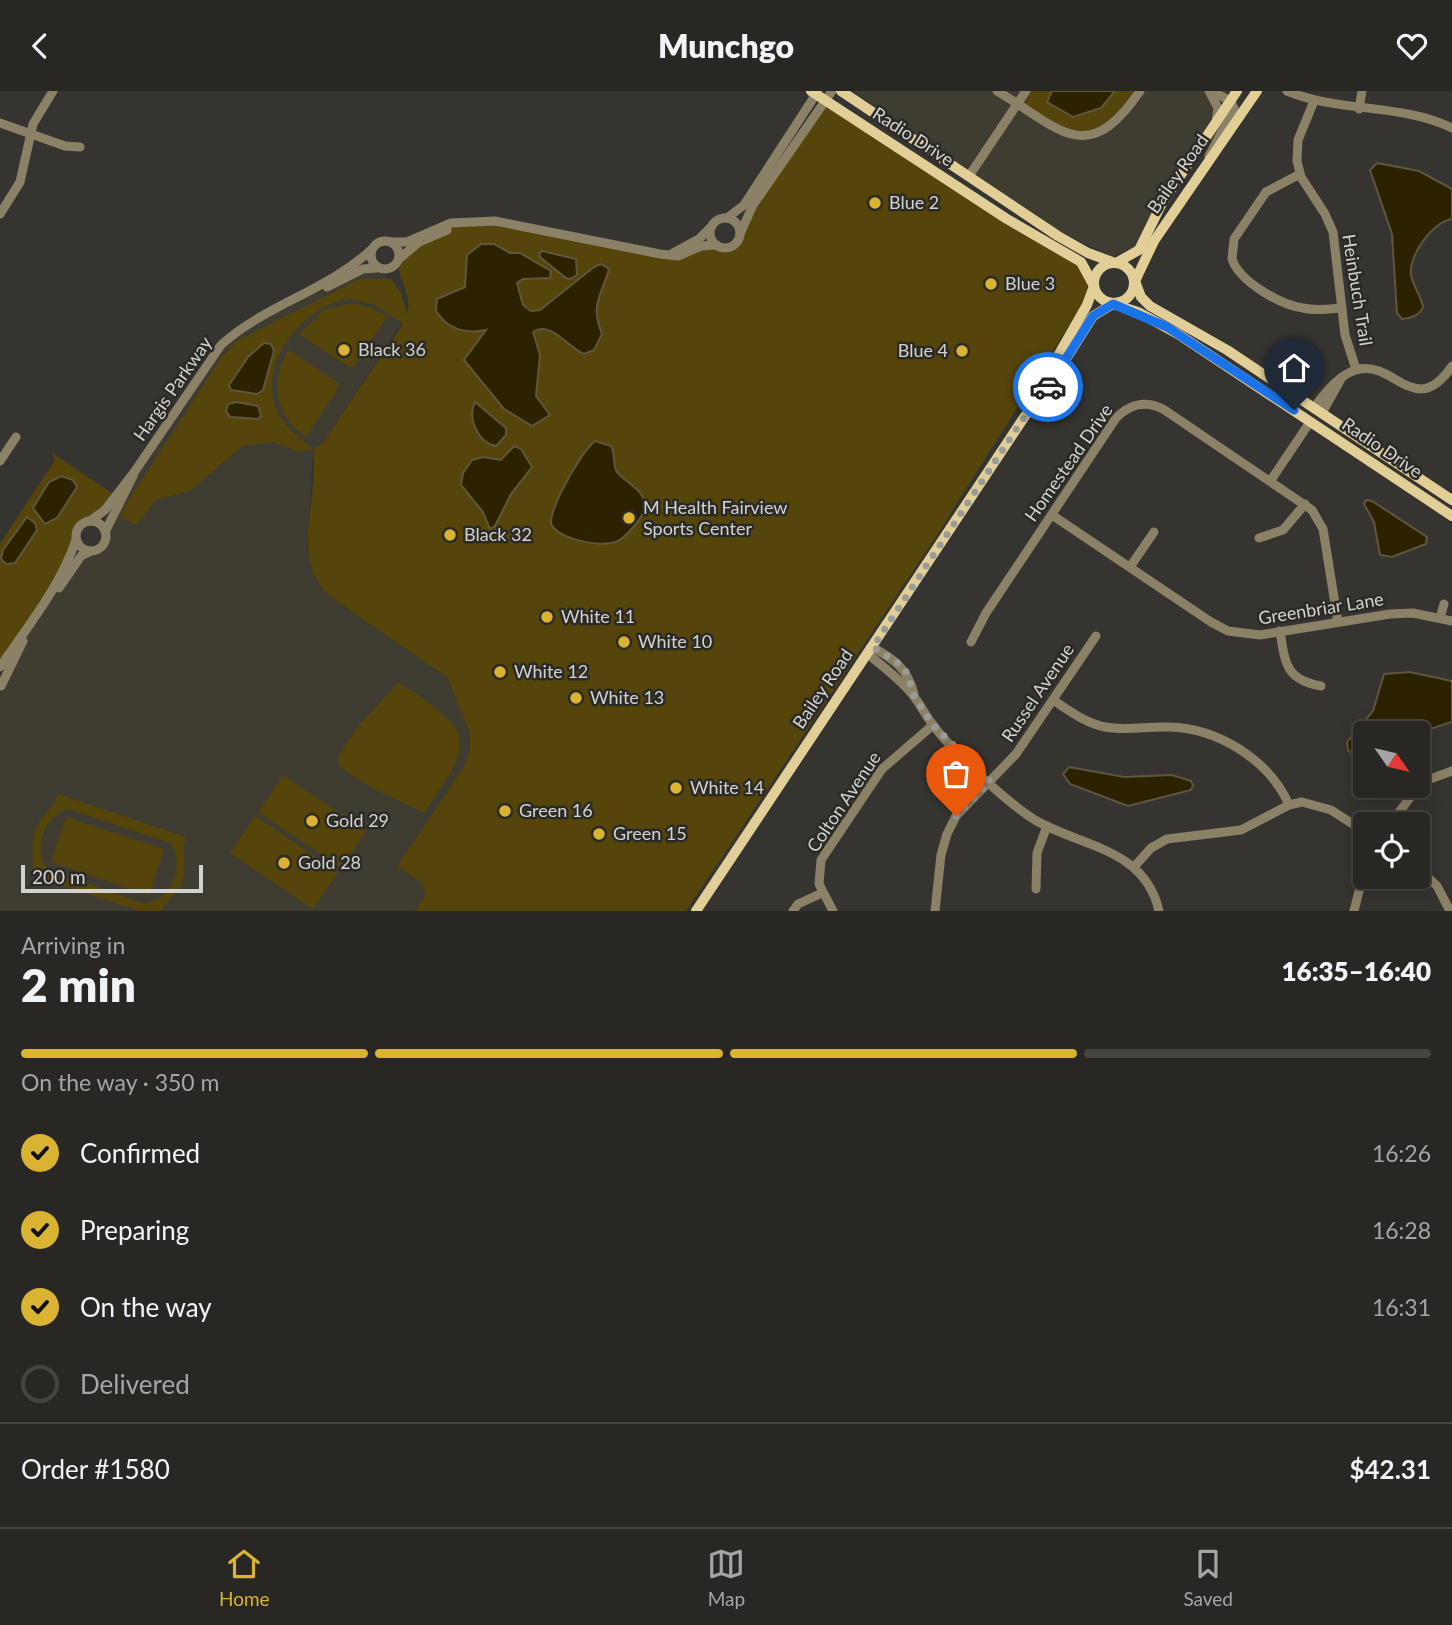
<!DOCTYPE html>
<meta charset="utf-8">
<style>
:root{--surface:#282724;--page:#343331;--text:#f1f3f6;--muted:#a5a5a6;--line:#444441;--accent:#dab333}
body{margin:0;font-family:Lato,sans-serif;background:var(--page);color:var(--text);height:100vh;display:flex;flex-direction:column;font-size:26px;white-space:nowrap}
*{box-sizing:border-box;margin:0}
p{font-size:23px;color:var(--muted)}
.icon{flex:none;width:38px;height:38px;fill:none;stroke:currentColor;stroke-width:2;stroke-linecap:round;stroke-linejoin:round}
.map{position:relative;height:820px;overflow:hidden}
.side{display:flex;flex-direction:column;background:var(--surface);flex:1}
.side>*{flex:none}
.needle{width:46px;rotate:124deg}
.tools{position:absolute;left:1353px;top:630px;display:grid;gap:14px}
.tools a{display:grid;place-items:center;width:77px;height:77px;border-radius:7px;background:var(--surface);box-shadow:0 4px 18px #0003,0 0 0 2px var(--line);font-size:35px}
.scale{position:absolute;left:21px;bottom:18px;width:182px;box-sizing:border-box;padding-left:7px;border:4px solid #d2d2cf;border-top:0;font-size:19px;line-height:24px;white-space:nowrap;color:#d2d2cf;-webkit-text-stroke:5px #2b2a26;paint-order:stroke}
.pin{position:absolute;display:grid;place-items:center;width:60px;height:60px;color:#fff;margin:-72px -30px;border-radius:50% 50% 50% 0;rotate:-45deg;box-shadow:0 0 7px #0007}
.pin .icon{rotate:45deg}
.courier{position:absolute;display:grid;place-items:center;width:70px;height:70px;margin:-35px;border:5px solid #1a73e8;border-radius:50%;background:#fff;color:#222;box-shadow:0 2px 9px #0007}
.summary em{font-style:normal;font-weight:800}
.summary div{display:flex;flex-direction:column-reverse}
.summary{display:flex;align-items:center;justify-content:space-between;height:119px;padding:0 21px}
h1{font-size:46px;font-weight:800;line-height:52px}
.bar{display:grid;grid-template-columns:repeat(4,1fr);gap:10px 7px;align-content:center;height:84px;padding:0 21px}
.bar i{height:9px;border-radius:5px;background:var(--line)}
.bar .current{background:var(--accent)}
.bar p{grid-column:span 4}
.line{display:flex;align-items:center;gap:18px;padding:0 21px;border-top:2px solid var(--line)}
.line div{flex:1}
ol{padding:0 21px;list-style:none}
li{display:flex;align-items:center;gap:21px;height:77px}
li p{margin-inline-start:auto}
li .icon{padding:7px;border-radius:50%;background:var(--accent);color:#111;stroke-width:4}
li:last-child{color:var(--muted)}
li i{width:38px;height:38px;border:4px solid var(--line);border-radius:50%}
header{display:flex;justify-content:space-between;align-items:center;height:91px;padding:0 21px;background:var(--surface);font-size:32px;font-weight:800}
.dock{display:flex;justify-content:space-around;align-items:center;height:98px;border-top:2px solid var(--line);background:var(--surface);font-size:19px;color:var(--muted)}
.dock a{display:grid;justify-items:center;gap:4px}
.dock .current{color:var(--accent)}
.map>svg:first-child{display:block}
.built{fill:#3f3c32}
.green{fill:#56450b;fill-rule:evenodd}
.water{fill:#2d2200;stroke:#5e573e;stroke-width:2}
.lines{fill:none;stroke-linecap:round;stroke-linejoin:round}
.minor{stroke:#8b8167;stroke-width:9}
.major{stroke:#e2ce97;stroke-width:10}
.done{stroke:#9b9b97;stroke-width:7;stroke-dasharray:0 12.6}
.route{stroke:#1a73e8;stroke-width:9}
.poi-dot{fill:#dab333;stroke:#2b2a26;stroke-width:2.5}
.labels{text-anchor:middle;stroke-width:5;stroke-linejoin:round;paint-order:stroke}
.street-label{font-size:18px;fill:#d2d2cf;stroke:#2b2a26}
.poi-label{font-size:18px;fill:#d2d2cf;stroke:#2b2a26;text-anchor:start}
</style>
<header><svg class="icon" aria-label="back" viewBox="0 0 24 24"><path d="M15 5l-7 7 7 7"/></svg>Munchgo<svg class="icon" aria-label="heart" viewBox="0 0 24 24"><path d="M12 20l-8-8c-3-5 5-10 8-4 3-6 11-1 8 4z"/></svg></header>
<div class="map">
<svg width="1452" height="820" viewBox="0 0 1452 820">
<rect width="100%" height="100%" fill="#353430"/>
<g class="built">
<polygon points="854,0 1230,0 1165,99 1136,156 1112,166 1057,139"/>
<polygon points="377,177 401,202 406,225 327,346 313,359 307,459 318,491 338,511 447,586 467,634 470,657 465,674 397,775 422,792 425,805 414,820 0,820 0,606 1,595 27,539 81,465 103,454 110,427 206,273 238,239 315,199"/>
</g>
<g class="green">
<path d="M1032 0H1135C1094 54 1078 48 1025 13Z"/>
<path d="M825 9 1090 183 1085 209 939 441 686 820H415L425 805 422 792 397 775 465 674 470 657 469 640 447 586 332 507C287 468 320 408 313 359L296 360 274 351 242 355 190 400 155 409 137 434 120 426 125 415 221 267 237 250 360 188H391L401 202 407 223C413 204 398 190 398 171L430 146 473 129 653 162H688L732 155ZM350 208 375 214 403 233 324 350 313 359C299 344 282 336 275 315 259 270 306 212 350 208Z"/>
<polygon points="352,212 372,217 387,226 354,275 349,276 299,243 324,219"/>
<path d="M289 259 338 292V297L306 346C275 324 268 291 289 259Z"/>
<polygon points="27,345 113,403 95,425 76,436 63,476 0,572 0,453 55,369 52,362"/>
<path d="M399 591C475 643 476 646 424 722L372 697 340 676 338 665 359 634Z"/>
<polygon points="283,684 366,740 341,777 258,721"/>
<path d="M58 703 186 746C181 759 187 773 183 789 178 802 166 810 161 820H139L31 784C36 771 29 756 35 740 40 725 54 717 58 703ZM68 718 170 752C186 773 171 813 142 812L48 778C32 758 44 725 68 718Z"/>
<polygon points="255,725 338,781 313,818 230,762"/>
<polygon points="66,726 164,758 149,804 51,771"/>
</g>
<g class="water">
<polygon points="1052,0 1115,0 1101,17 1073,26 1047,11"/>
<path d="M1377 72 1419 80 1452 98V128C1433 130 1408 165 1411 184 1413 195 1421 205 1423 216 1420 224 1410 228 1402 228L1397 222 1392 143 1370 79Z"/>
<path d="M481 153H494L510 162H520L551 180 550 187 523 188 517 192 523 214 531 220 540 219 594 176 601 173 609 178C601 206 590 213 602 243L594 259 584 263C568 257 551 229 533 241L540 264 536 305 550 324 532 335 504 318 464 269 486 239C466 243 448 239 436 220L437 208 465 196 467 164Z"/>
<polygon points="542,160 576,168 577,184 570,188 566,187 541,167 539,163"/>
<polygon points="264,252 271,253 274,260 263,299 257,303 231,299 229,294 248,266"/>
<polygon points="237,311 258,315 261,324 258,328 230,326 226,320 228,313"/>
<path d="M475 311 506 337V344L496 355C478 352 467 327 475 311Z"/>
<path d="M595 350 611 355C616 363 612 373 617 381 626 393 649 400 644 419 642 428 625 447 616 451 599 456 560 449 551 433 550 415 581 362 595 350Z"/>
<polygon points="514,355 521,358 532,376 511,403 495,435 490,438 483,421 461,394 463,382 472,369 483,366 501,369"/>
<polygon points="61,385 73,389 77,396 57,427 45,433 33,417 49,391"/>
<polygon points="1366,409 1372,410 1427,446 1426,453 1392,466 1380,464 1374,431 1364,413"/>
<polygon points="27,426 35,432 37,439 15,472 6,473 1,468 3,459"/>
<polygon points="1410,581 1452,590 1452,631 1417,642 1365,642 1365,674 1348,659 1347,651 1373,620 1384,583"/>
<polygon points="1069,676 1124,686 1172,684 1191,690 1193,694 1191,699 1128,715 1070,693 1063,683"/>
</g>
<g class="lines">
<g class="minor">
<path d="M997 0C1059 36 1086 79 1140 0"/>
<polyline points="1209,0 1218,17 1216,31"/>
<path d="M1287 0C1340 22 1401 12 1452 37"/>
<polyline points="1314,10 1298,49 1297,70 1301,86 1325,123 1333,141 1345,244 1356,278"/>
<polyline points="1359,18 1362,0"/>
<polyline points="0,32 65,55 80,56"/>
<polyline points="1209,65 1234,17 1230,10 1212,0"/>
<path d="M1300 83 1266 101 1234 148 1232 168C1239 190 1280 214 1303 217 1316 220 1329 218 1342 217"/>
<polyline points="969,85 1026,0"/>
<polyline points="0,123 20,91 33,33 53,0"/>
<polyline points="727,127 744,114 818,0"/>
<circle cx="725" cy="142" r="15"/>
<polyline points="740,143 753,114 832,0"/>
<circle cx="385" cy="164" r="14"/>
<polyline points="391,151 407,151 451,132 495,130 660,163 678,165 701,155 717,154"/>
<polyline points="673,162 699,148 712,135"/>
<polyline points="399,168 419,151 447,139"/>
<polyline points="327,196 363,178 377,177"/>
<path d="M1314 317C1383 217 1403 347 1452 275"/>
<polyline points="1322,322 1342,286"/>
<polyline points="0,370 16,346"/>
<polyline points="1271,389 1310,331"/>
<polyline points="1052,424 1211,531 1228,540 1260,544 1390,523 1413,522 1452,530"/>
<path d="M90 430 105 419 135 380 221 254C265 214 327 200 372 158"/>
<circle cx="91" cy="445" r="15"/>
<polyline points="105,441 133,385"/>
<polyline points="1259,447 1283,439 1305,413"/>
<polyline points="1130,476 1154,441"/>
<polyline points="59,497 81,465 91,460"/>
<polyline points="1440,527 1444,513"/>
<path d="M1280 540C1285 571 1285 589 1321 595"/>
<path d="M971 551 986 522 1116 327C1130 313 1145 309 1163 318L1312 419 1323 438 1338 531"/>
<path d="M872 556C894 568 908 578 914 603"/>
<path d="M868 563C883 576 903 590 915 607 921 615 926 625 933 634 954 662 1005 710 1035 729 1081 756 1145 757 1159 820"/>
<path d="M0 576C28 535 60 496 76 449"/>
<polyline points="1,595 23,550"/>
<path d="M1053 609C1070 620 1085 632 1105 636 1126 640 1148 635 1169 636 1219 637 1270 670 1289 714"/>
<polyline points="1390,733 1422,691 1452,680"/>
<polyline points="1134,776 1151,757 1167,748 1241,739 1289,714 1302,711 1331,719 1365,741"/>
<polyline points="1418,777 1437,795 1450,820"/>
<polyline points="1036,798 1037,762 1047,735"/>
<polyline points="793,820 798,813 822,802"/>
<polyline points="833,820 819,793 821,769 882,678 933,634"/>
<polyline points="935,820 941,764 947,743 956,725 1016,663 1096,545"/>
<polyline points="1354,820 1365,776"/>
</g>
<g class="major">
<polyline points="811,0 1007,128 1081,171 1094,195"/>
<polyline points="841,0 1058,145 1088,162 1115,172"/>
<polyline points="1116,172 1139,159 1162,112 1237,0"/>
<circle cx="1114" cy="192" r="20"/>
<polyline points="1135,190 1141,206 1150,215 1227,259 1452,409"/>
<polyline points="1135,190 1154,150 1257,0"/>
<polyline points="1113,213 1138,221 1178,243 1452,425"/>
<polyline points="1031,312 1087,214 1094,195"/>
<polyline points="696,820 1025,325 1045,301 1093,225 1113,213"/>
</g>
</g>
<g class="lines">
<polyline class="done" points="956,725 990,690 933,634 914,605 907,582 901,574 873,556 1025,325 1048,296"/>
<polyline class="route" points="1048,296 1093,225 1113,213 1167,236 1294,319"/>
</g>
<g class="poi-dot">
<circle cx="875" cy="112" r="7"/>
<circle cx="991" cy="193" r="7"/>
<circle cx="344" cy="259" r="7"/>
<circle cx="962" cy="260" r="7"/>
<circle cx="629" cy="427" r="7"/>
<circle cx="450" cy="444" r="7"/>
<circle cx="547" cy="526" r="7"/>
<circle cx="624" cy="551" r="7"/>
<circle cx="500" cy="581" r="7"/>
<circle cx="576" cy="607" r="7"/>
<circle cx="676" cy="697" r="7"/>
<circle cx="505" cy="720" r="7"/>
<circle cx="312" cy="730" r="7"/>
<circle cx="599" cy="743" r="7"/>
<circle cx="284" cy="772" r="7"/>
</g>
<g class="labels">
<g class="street-label">
<text transform="translate(913 46) rotate(33)" y="6">Radio Drive</text>
<text transform="translate(1178 83) rotate(-55)" y="6">Bailey Road</text>
<text transform="translate(1357 199) rotate(81)" y="6">Heinbuch Trail</text>
<text transform="translate(173 298) rotate(-55)" y="6">Hargis Parkway</text>
<text transform="translate(1382 357) rotate(34)" y="6">Radio Drive</text>
<text transform="translate(1069 372) rotate(-55)" y="6">Homestead Drive</text>
<text transform="translate(1321 518) rotate(-9)" y="6">Greenbriar Lane</text>
<text transform="translate(823 598) rotate(-56)" y="6">Bailey Road</text>
<text transform="translate(1038 602) rotate(-56)" y="6">Russel Avenue</text>
<text transform="translate(844 711) rotate(-56)" y="6">Colton Avenue</text>
</g>
<g class="poi-label">
<text x="889" y="118">Blue 2</text>
<text x="1005" y="199">Blue 3</text>
<text x="358" y="265">Black 36</text>
<text x="948" y="266" text-anchor="end">Blue 4</text>
<text x="643" y="423">M Health Fairview<tspan x="643" dy="21">Sports Center</tspan></text>
<text x="464" y="450">Black 32</text>
<text x="561" y="532">White 11</text>
<text x="638" y="557">White 10</text>
<text x="514" y="587">White 12</text>
<text x="590" y="613">White 13</text>
<text x="690" y="703">White 14</text>
<text x="519" y="726">Green 16</text>
<text x="326" y="736">Gold 29</text>
<text x="613" y="749">Green 15</text>
<text x="298" y="778">Gold 28</text>
</g>
</g>
</svg>
<div class="tools">
<a><svg class="needle" viewBox="-14 -14 28 28"><path d="M0-13l5 13h-10z" fill="#e53935"/><path d="M0 13l5-13h-10z" fill="#a5a5a6"/></svg></a>
<a><svg class="icon" aria-label="locate" viewBox="0 0 24 24"><circle cx="12" cy="12" r="6"/><path d="M12 2v4M12 18v4M2 12h4M18 12h4"/></svg></a>
</div>
<div class="scale">200 m</div>
<div class="pin" style="left:956px;top:725px;background:#ea580c"><svg class="icon" aria-label="bag" viewBox="0 0 24 24"><path d="M5 8h14l-1 12H6zM9 8a3 3 0 0 1 6 0"/></svg></div>
<div class="pin" style="left:1294px;top:319px;background:#1f2937"><svg class="icon" aria-label="home" viewBox="0 0 24 24"><path d="M3 11l9-7 9 7M6 9v11h12V9"/></svg></div>
<div class="courier" style="left:1048px;top:296px"><svg class="icon" aria-label="car" viewBox="0 0 24 24"><path d="M5 17H2v-5l4-1 3-4h7l3 4 3 1v5h-3M9 17h6M6 11h13"/><circle cx="7" cy="17" r="2"/><circle cx="17" cy="17" r="2"/></svg></div>
</div>
<section class="side">
<div class="summary"><div><h1>2 min</h1><p>Arriving in</p></div><em>16:35–16:40</em></div>
<div class="bar"><i class="current"></i><i class="current"></i><i class="current"></i><i></i><p>On the way · 350 m</p></div>
<ol>
<li><svg class="icon" aria-label="check" viewBox="0 0 24 24"><path d="M5 12l5 5 9-10"/></svg>Confirmed<p>16:26</p></li>
<li><svg class="icon" aria-label="check" viewBox="0 0 24 24"><path d="M5 12l5 5 9-10"/></svg>Preparing<p>16:28</p></li>
<li><svg class="icon" aria-label="check" viewBox="0 0 24 24"><path d="M5 12l5 5 9-10"/></svg>On the way<p>16:31</p></li>
<li><i></i>Delivered</li>
</ol>
<div class="line" style="height:91px"><div>Order #1580</div><b>$42.31</b></div>
</section>
<nav class="dock">
<a class="current"><svg class="icon" aria-label="home" viewBox="0 0 24 24"><path d="M3 11l9-7 9 7M6 9v11h12V9"/></svg>Home</a>
<a><svg class="icon" aria-label="map" viewBox="0 0 24 24"><path d="M3 6l6-2 6 2 6-2v14l-6 2-6-2-6 2zM9 4v14M15 6v14"/></svg>Map</a>
<a><svg class="icon" aria-label="saved" viewBox="0 0 24 24"><path d="M7 4h10v16l-5-4-5 4z"/></svg>Saved</a>
</nav>
